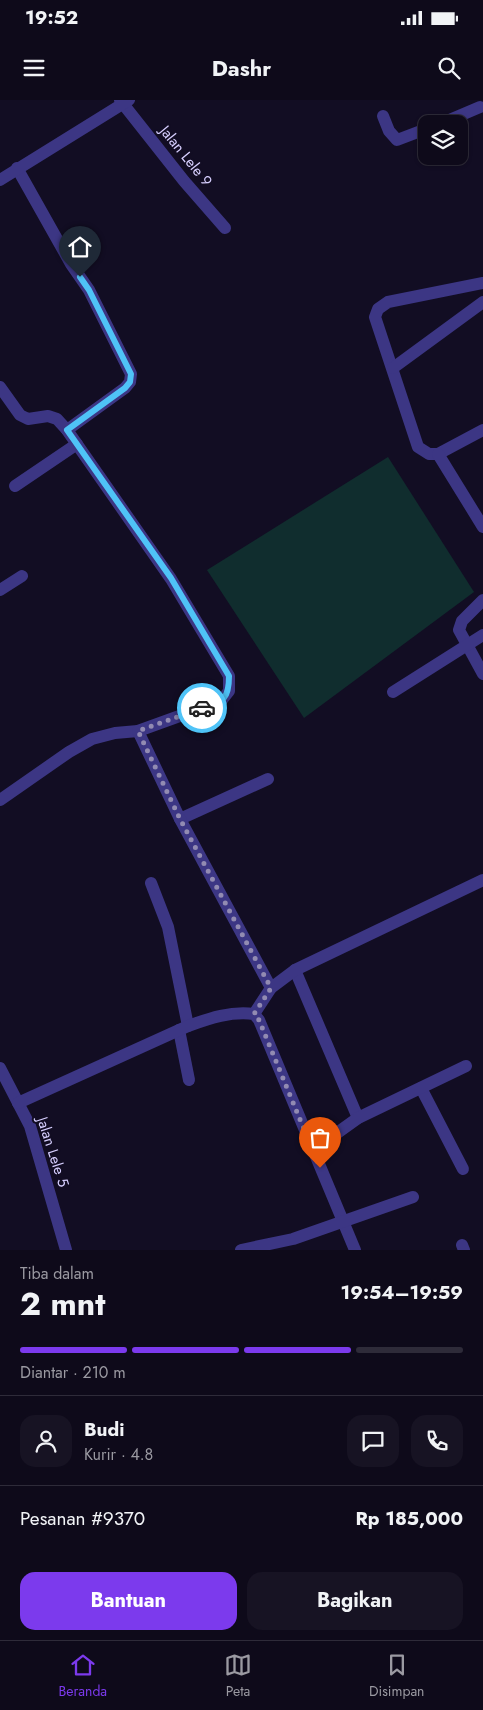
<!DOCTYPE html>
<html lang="id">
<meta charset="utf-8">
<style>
:root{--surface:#0e0a1a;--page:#171323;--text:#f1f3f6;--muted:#9b9aa2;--line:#2e2b39;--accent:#7c3aed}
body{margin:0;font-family:Jost,sans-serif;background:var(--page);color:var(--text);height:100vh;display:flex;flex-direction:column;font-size:19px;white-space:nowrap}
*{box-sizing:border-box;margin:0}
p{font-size:16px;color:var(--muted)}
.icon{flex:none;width:28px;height:28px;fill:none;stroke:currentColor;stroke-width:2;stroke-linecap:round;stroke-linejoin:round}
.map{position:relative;height:1150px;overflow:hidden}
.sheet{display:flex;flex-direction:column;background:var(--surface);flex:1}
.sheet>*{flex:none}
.buttons{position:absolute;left:418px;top:15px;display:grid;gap:10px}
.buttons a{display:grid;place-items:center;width:50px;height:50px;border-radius:10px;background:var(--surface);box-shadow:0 1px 4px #0004,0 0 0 1px var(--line);font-size:25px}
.pin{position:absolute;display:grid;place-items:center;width:42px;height:42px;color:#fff;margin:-51px -21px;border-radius:50% 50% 50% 0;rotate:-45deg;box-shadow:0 0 5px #0007}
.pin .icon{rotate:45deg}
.courier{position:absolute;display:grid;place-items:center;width:50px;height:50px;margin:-25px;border:4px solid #4fc3f7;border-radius:50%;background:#fff;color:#222;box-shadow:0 1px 6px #0007}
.head em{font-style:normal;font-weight:700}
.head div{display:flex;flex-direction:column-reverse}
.head{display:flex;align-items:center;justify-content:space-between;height:85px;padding:0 20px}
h1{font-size:32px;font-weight:700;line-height:38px}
.bar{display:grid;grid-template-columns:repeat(4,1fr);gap:8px 5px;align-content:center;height:60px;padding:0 20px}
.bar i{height:6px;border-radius:4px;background:var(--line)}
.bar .on{background:var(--accent)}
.bar p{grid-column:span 4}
.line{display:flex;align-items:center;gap:12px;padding:0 20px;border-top:1px solid var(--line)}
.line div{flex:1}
.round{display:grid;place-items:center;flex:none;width:52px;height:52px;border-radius:15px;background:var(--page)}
.cta{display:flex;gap:10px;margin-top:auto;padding:10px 20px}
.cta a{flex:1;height:58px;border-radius:15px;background:var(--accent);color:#fff;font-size:20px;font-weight:700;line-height:58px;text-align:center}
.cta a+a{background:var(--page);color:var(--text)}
.status{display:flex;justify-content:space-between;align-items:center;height:35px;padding:0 25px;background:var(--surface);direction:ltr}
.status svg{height:14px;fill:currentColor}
header{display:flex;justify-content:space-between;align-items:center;height:65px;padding:0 20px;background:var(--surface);font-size:22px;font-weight:700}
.tab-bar{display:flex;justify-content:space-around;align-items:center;height:70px;border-top:1px solid var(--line);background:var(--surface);font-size:14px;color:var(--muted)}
.tab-bar a{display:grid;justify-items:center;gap:2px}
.tab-bar .on{color:var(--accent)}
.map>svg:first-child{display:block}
.green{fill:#102d2e}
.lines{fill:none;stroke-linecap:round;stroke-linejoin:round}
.minor{stroke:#3c3684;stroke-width:12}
.done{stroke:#928bb2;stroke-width:5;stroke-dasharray:0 9}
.route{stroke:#4fc3f7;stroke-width:6}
.labels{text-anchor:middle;stroke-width:4;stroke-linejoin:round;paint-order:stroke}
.street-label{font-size:15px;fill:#d7cfff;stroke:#120d23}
</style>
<div class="status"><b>19:52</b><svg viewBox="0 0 49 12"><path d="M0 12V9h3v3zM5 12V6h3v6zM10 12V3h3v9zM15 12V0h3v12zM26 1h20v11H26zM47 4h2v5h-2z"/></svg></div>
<header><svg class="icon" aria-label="menu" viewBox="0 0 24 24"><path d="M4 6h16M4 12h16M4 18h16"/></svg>Dashr<svg class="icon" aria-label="search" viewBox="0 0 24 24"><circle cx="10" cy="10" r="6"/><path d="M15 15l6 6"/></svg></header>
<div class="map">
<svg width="483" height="1150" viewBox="0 0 483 1150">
<rect width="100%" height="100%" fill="#120d23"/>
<polygon class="green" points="388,357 474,492 304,618 207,470"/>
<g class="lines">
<g class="minor">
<polyline points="120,0 184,81 225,128"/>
<polyline points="383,16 389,31 397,40 426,29"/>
<polyline points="440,24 480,7"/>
<polyline points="17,68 71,164 89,190 131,274 130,282 125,288 67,330"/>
<polyline points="0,80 129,0"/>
<polyline points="483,183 388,202 378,209 375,217 418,347 429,354 438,354 483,330"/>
<polyline points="393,268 483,202"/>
<polyline points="0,287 20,315 28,319 48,316 57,319 67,330 171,479 229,576 229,591 221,601 138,631 115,633 92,639 69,652 0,700"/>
<polyline points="438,354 483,427"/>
<polyline points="15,386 77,344"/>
<polyline points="0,490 22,476"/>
<polyline points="483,500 462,521 459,530 483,574"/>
<polyline points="393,592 483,535"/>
<polyline points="138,631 180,719 268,679"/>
<polyline points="180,719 271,888"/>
<polyline points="151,783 168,827 188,926"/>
<polyline points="295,870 358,1018"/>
<polyline points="254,914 271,888 295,870 483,780"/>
<polyline points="179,930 189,980"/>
<polyline points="0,968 30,1026 66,1150"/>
<polyline points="421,988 463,1069"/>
<path d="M18 1003 188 926C210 918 231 911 254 914L259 920 355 1150"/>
<polyline points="312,1051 358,1018 466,966"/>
<polyline points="462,1145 464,1150"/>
<polyline points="241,1150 293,1139 413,1097"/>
</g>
</g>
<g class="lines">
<polyline class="done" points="202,608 138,631 180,719 271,888 254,914 259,920 320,1068"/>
<path class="route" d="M80 177 89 190 131 274 130 282 125 288 67 330 171 478 229 576C229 600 223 601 202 608"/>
</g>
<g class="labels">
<g class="street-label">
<text transform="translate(186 56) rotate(51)" y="5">Jalan Lele 9</text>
<text transform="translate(53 1052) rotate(72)" y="5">Jalan Lele 5</text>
</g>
</g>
</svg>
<div class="buttons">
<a><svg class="icon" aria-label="layers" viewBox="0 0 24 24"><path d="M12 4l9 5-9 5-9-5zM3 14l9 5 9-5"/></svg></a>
</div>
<div class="pin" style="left:320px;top:1068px;background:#ea580c"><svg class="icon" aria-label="bag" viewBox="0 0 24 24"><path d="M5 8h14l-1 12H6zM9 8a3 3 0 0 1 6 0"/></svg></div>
<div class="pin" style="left:80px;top:177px;background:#1f2937"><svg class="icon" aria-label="home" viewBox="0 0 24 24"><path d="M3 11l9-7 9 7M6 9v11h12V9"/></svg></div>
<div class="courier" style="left:202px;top:608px"><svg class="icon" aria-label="car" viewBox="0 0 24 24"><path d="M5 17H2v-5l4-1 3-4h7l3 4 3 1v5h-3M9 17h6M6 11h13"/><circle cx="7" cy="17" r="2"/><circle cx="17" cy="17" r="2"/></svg></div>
</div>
<section class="sheet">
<div class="head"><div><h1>2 mnt</h1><p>Tiba dalam</p></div><em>19:54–19:59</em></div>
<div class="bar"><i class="on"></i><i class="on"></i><i class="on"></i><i></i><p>Diantar · 210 m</p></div>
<div class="line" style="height:90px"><a class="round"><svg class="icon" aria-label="person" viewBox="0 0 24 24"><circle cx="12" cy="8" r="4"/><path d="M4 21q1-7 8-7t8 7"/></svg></a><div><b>Budi</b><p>Kurir · 4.8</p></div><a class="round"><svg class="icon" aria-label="chat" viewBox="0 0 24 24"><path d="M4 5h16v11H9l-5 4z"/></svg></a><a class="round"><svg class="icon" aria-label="phone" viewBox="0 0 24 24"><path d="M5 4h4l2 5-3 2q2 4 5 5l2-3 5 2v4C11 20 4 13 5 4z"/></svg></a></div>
<div class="line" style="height:65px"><div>Pesanan #9370</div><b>Rp 185,000</b></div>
<div class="cta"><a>Bantuan</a><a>Bagikan</a></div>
</section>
<nav class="tab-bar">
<a class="on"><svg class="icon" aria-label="home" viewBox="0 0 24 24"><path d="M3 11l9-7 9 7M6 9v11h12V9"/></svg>Beranda</a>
<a><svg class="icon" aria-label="map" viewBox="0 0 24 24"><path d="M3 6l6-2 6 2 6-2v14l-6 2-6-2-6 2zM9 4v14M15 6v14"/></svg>Peta</a>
<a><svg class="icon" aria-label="saved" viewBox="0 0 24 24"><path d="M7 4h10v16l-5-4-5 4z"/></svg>Disimpan</a>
</nav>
